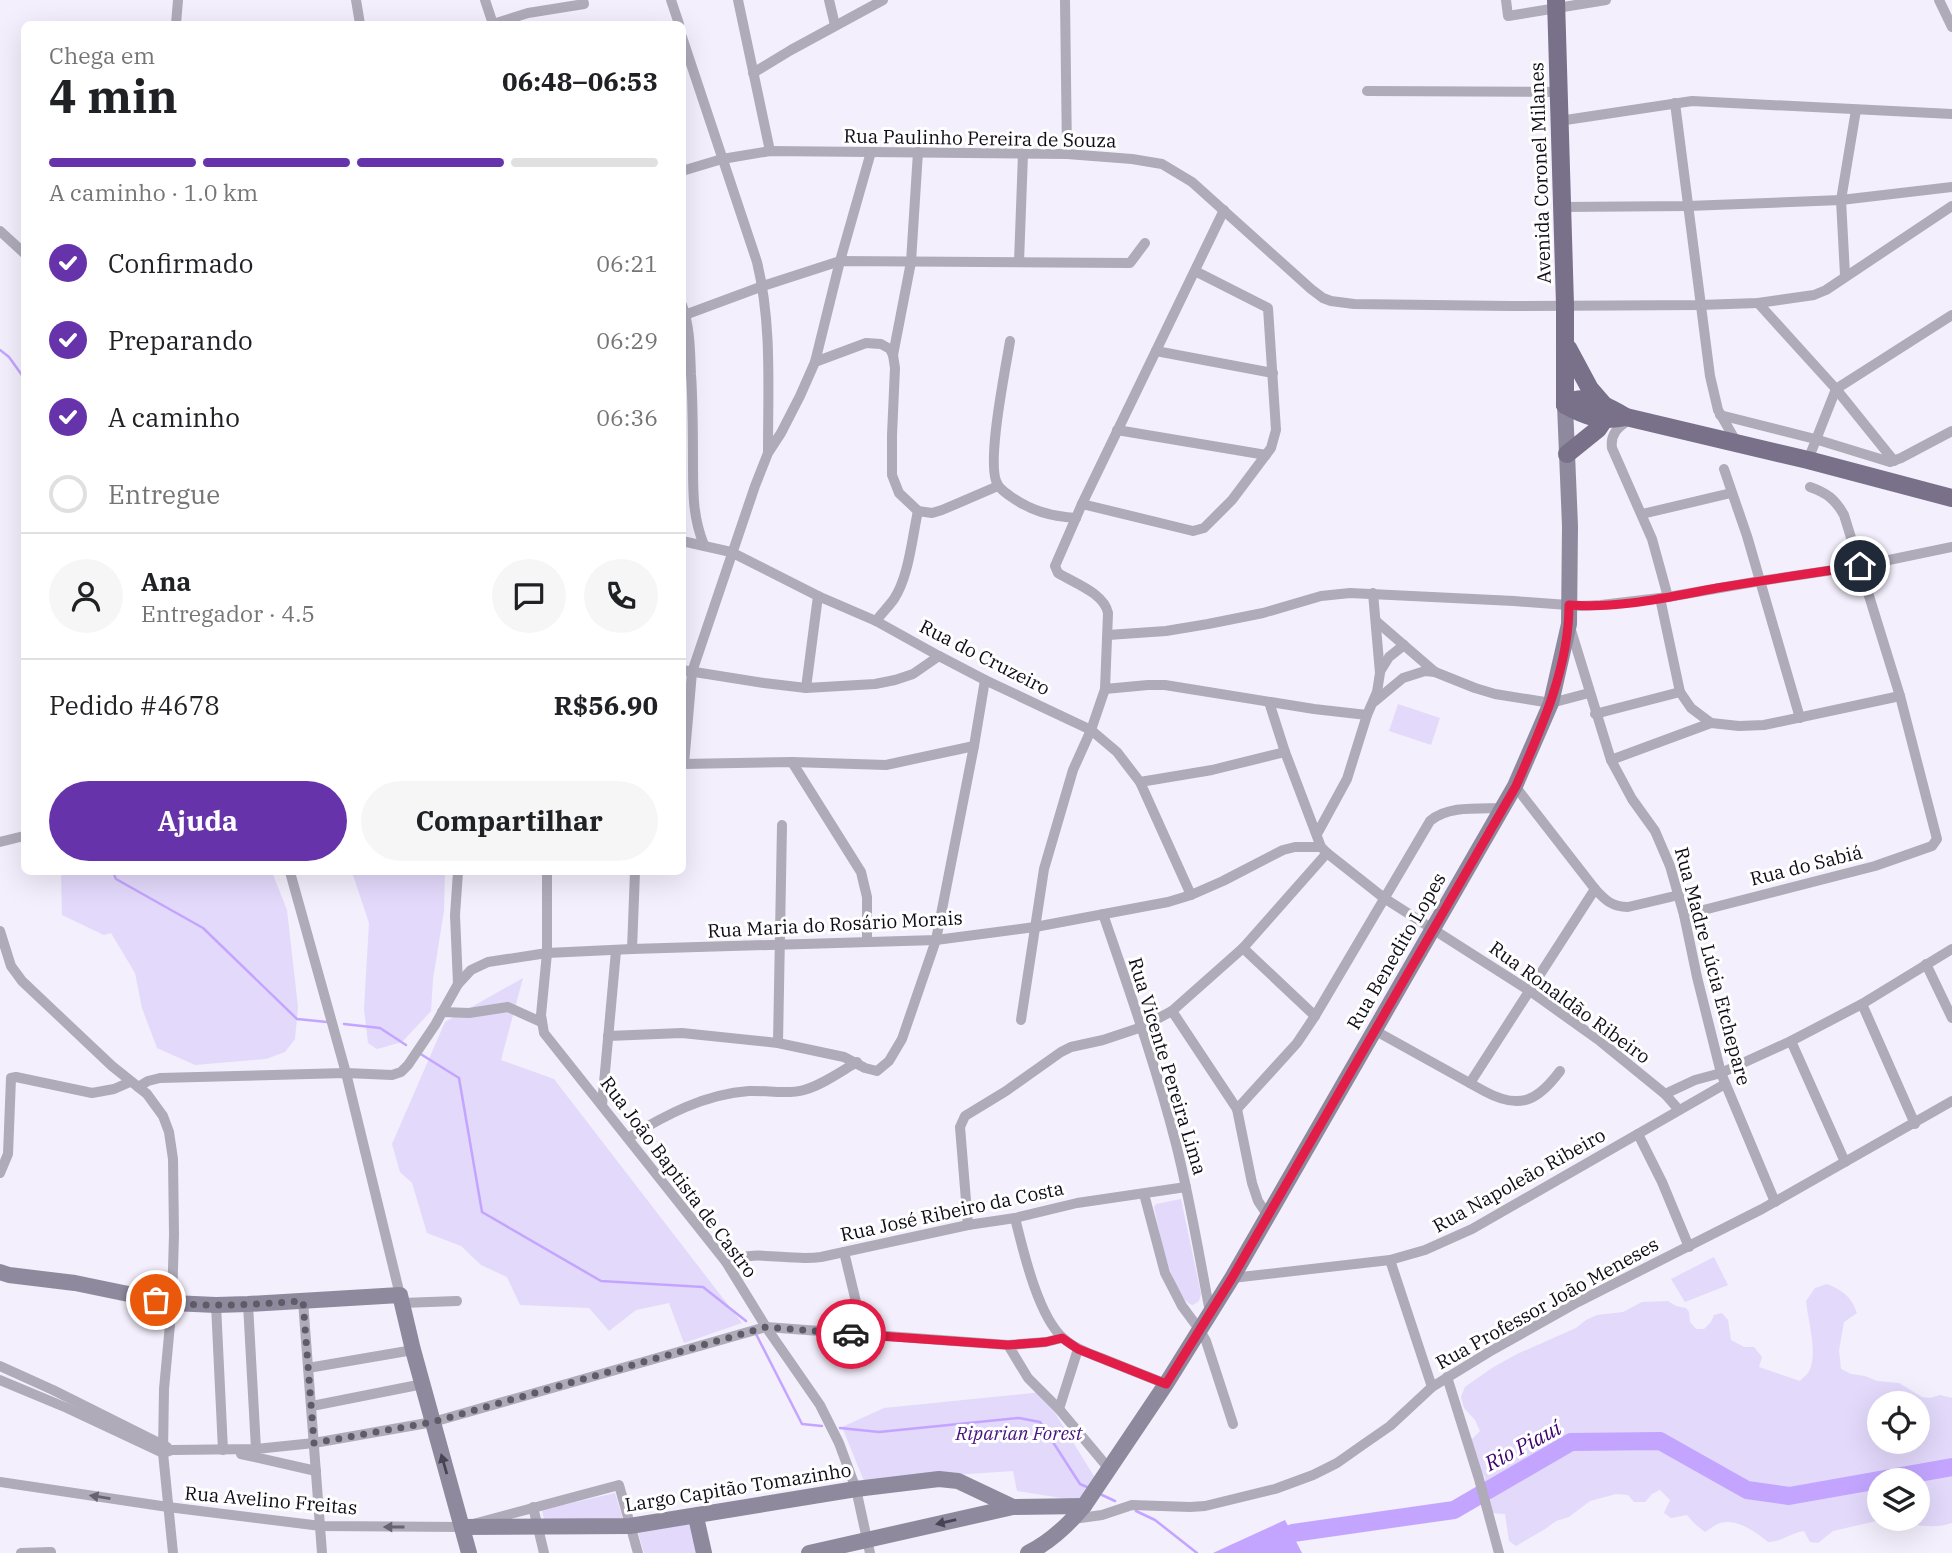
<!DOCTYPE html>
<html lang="pt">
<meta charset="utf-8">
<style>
:root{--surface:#fff;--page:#f6f6f6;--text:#202124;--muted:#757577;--line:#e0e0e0;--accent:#6733aa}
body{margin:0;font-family:"IBM Plex Serif",serif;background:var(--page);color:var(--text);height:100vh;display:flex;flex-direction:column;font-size:26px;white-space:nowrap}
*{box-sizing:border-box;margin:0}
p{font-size:23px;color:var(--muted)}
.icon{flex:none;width:38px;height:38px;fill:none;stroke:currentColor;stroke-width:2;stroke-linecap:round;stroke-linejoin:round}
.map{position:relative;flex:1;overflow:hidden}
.details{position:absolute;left:21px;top:21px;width:665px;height:854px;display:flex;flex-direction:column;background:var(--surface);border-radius:10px;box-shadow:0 7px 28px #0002}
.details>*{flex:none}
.fabs{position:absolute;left:1867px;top:1391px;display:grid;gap:14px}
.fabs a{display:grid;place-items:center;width:63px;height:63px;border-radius:50%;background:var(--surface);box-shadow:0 7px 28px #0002;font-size:35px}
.pin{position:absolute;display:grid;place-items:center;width:60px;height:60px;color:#fff;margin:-30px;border:4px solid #fff;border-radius:50%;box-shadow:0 2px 7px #0007}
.courier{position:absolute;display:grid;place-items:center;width:70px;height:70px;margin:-35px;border:5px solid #e11d48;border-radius:50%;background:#fff;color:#222;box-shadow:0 2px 9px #0007}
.summary em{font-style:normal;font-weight:700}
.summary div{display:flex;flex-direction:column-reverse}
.summary{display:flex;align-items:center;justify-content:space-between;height:119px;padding:0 28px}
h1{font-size:46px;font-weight:700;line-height:52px}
.bar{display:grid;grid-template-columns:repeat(4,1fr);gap:10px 7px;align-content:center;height:84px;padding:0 28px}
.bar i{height:9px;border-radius:5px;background:var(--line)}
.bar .on{background:var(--accent)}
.bar p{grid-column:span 4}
.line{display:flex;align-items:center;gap:18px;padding:0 28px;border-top:2px solid var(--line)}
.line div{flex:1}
.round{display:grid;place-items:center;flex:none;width:74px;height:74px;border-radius:37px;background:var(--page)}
ol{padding:0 28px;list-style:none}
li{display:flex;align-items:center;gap:21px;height:77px}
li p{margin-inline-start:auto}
li .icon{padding:7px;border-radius:50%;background:var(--accent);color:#fff;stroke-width:4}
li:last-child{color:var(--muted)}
li i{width:38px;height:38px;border:4px solid var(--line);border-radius:50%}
.button{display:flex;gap:14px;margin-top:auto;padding:14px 28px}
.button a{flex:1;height:80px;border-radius:42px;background:var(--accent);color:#fff;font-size:28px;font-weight:700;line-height:80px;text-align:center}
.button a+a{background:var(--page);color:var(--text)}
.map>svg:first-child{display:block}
.green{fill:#e3d9fb;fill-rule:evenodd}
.water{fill:#c3a5ff}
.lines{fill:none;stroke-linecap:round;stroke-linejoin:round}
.stream{stroke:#c3a5ff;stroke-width:2.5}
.river{stroke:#c3a5ff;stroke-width:18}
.street{stroke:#afabb9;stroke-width:10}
.secondary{stroke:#8f899e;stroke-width:16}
.primary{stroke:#787189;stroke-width:18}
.oneway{fill:#494454}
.oneway2{fill:#676370}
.done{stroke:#5f5b67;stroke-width:7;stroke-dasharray:0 12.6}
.route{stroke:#e11d48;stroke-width:9}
.labels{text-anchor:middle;stroke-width:6;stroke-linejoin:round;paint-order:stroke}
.street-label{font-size:19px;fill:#0f0c17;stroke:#fff}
.park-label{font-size:19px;font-style:italic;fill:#46157d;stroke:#fff}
.water-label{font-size:21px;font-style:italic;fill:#3c0270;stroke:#fff}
</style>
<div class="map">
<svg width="1952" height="1553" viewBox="0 0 1952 1553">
<rect width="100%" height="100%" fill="#f3effc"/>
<g class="green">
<polygon points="1398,704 1440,718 1431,745 1389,731"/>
<polygon points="61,872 272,872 287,910 298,1007 295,1039 285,1052 266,1059 195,1065 157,1048 142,1008 135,973 111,933 104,935 62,915"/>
<polygon points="352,872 445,872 444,911 433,979 431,1011 402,1042 377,1049 368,1043 364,1009 369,923"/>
<polygon points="523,978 501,1060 554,1079 742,1323 684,1343 669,1303 636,1310 609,1331 589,1308 520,1305 507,1277 481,1265 461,1246 427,1233 412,1183 400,1172 392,1144 445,1022"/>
<path d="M1181 1199 1201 1294 1199 1301 1193 1305C1172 1301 1159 1228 1154 1207L1156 1204Z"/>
<polygon points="1714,1257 1728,1285 1685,1302 1671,1279"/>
<path d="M1827 1284C1843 1291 1851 1296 1857 1313L1844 1322 1839 1350 1841 1369 1851 1374 1865 1376 1877 1381 1899 1383 1922 1397 1930 1398 1940 1395 1952 1398V1523C1935 1529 1914 1526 1898 1519H1918V1480H1880V1519H1885L1833 1531 1818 1543 1810 1542 1804 1531C1790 1533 1784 1541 1768 1542 1756 1532 1737 1518 1720 1523 1715 1525 1710 1529 1705 1532L1695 1524 1687 1515 1671 1518 1664 1513 1670 1500 1660 1490 1652 1494 1645 1502H1634L1628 1495 1616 1494 1590 1501 1569 1517 1556 1521 1545 1529 1516 1546 1509 1541 1505 1514 1491 1513 1486 1495 1485 1477 1475 1463 1471 1440 1480 1431 1475 1420 1464 1408 1461 1397 1465 1387 1492 1368 1517 1354 1576 1328 1586 1320 1597 1315 1623 1312 1642 1302 1668 1301 1676 1306 1686 1308 1689 1312 1690 1322 1696 1329H1704L1711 1322 1714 1315 1722 1313 1728 1320 1731 1340 1744 1347H1754L1762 1357 1759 1367 1800 1381C1800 1380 1808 1374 1808 1373 1819 1356 1808 1321 1806 1301L1815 1288ZM1880 1404H1918V1442H1880Z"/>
<polygon points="1042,1392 1097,1481 1080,1501 1017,1491 1013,1471 864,1481 842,1427 884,1408"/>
<polygon points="615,1493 623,1519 544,1519 542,1510"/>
<polygon points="691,1523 698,1553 644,1553 638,1532"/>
</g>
<polygon class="water" points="1285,1520 1302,1553 1213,1553"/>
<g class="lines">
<g class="stream">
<polyline points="0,350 9,357 24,378"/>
<polyline points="24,682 23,686 24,688"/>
<polyline points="113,872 116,879 203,928 297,1019 327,1022"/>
<polyline points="344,1024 380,1028 406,1045"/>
<polyline points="419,1053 459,1078 482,1212 601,1281 703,1287 746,1321"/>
<polyline points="756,1334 802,1424 822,1426"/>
<polyline points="840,1428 879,1432 1019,1418 1040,1422 1080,1484 1087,1487"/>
<polyline points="1102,1495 1115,1501"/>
<polyline points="1136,1511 1155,1520 1197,1553"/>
</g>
<polyline class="river" points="1235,1553 1293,1533 1454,1510 1571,1442 1660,1441 1747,1490 1789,1496 1952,1467"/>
<g class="street">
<polyline points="356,0 360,24"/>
<polyline points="485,0 493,24"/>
<polyline points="671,0 679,24"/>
<polyline points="738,0 770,151"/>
<polyline points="829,0 835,25"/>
<polyline points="1065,0 1067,154"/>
<polyline points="1506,0 1508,16 1606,0"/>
<polyline points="1939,0 1952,27"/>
<polyline points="176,24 178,0"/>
<polyline points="493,24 528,13 584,4 583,0"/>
<path d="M682 37 757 262C772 323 768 388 768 451"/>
<polyline points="753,73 791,50 883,0"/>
<polyline points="1367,91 1558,92"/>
<polyline points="1675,103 1710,376 1718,410 1737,443"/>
<polyline points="1559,121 1692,101 1952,114"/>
<polyline points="682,171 722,159 770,151 1067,154 1132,159 1162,164 1192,182 1311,289 1323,298 1331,301 1354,304 1510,306 1699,305 1758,303 1814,295 1826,290 1952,206"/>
<polyline points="1562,207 1688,206 1841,200 1952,187"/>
<polyline points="0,231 24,253"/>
<polyline points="1019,262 1023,154"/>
<polyline points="1195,271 1268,308 1276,430 1271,448 1232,500 1204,528 1193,531 1082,504 1224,210"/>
<polyline points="1845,275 1841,200 1856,110"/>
<polyline points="1758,303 1836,389 1894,461"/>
<path d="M682 305C690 326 690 351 691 374 693 404 693 435 693 465 693 494 693 518 704 545"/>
<polyline points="682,316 763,286 840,261 871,152"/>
<path d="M1010 341C1006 367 985 467 998 485 1001 490 1006 493 1010 496 1031 511 1050 516 1076 518"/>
<polyline points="1156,351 1273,373"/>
<polyline points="893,355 911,262 918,152"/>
<polyline points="815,362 866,343 881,344 890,349 893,355 895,368 892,435 892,475 899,493 918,511 932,513 942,510 998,486"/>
<polyline points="1720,415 1815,439 1890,462 1901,458 1952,431"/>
<path d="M1629 420C1618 427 1610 434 1612 448L1652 539 1668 597"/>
<polyline points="1117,430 1266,455"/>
<polyline points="1808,460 1836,389 1952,315"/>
<polyline points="1724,469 1747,536 1800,718"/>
<polyline points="1642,514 1731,493"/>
<polyline points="682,541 731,552 818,596 876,621 939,656 985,680 1091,730 1117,752 1140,782 1191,895"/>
<polyline points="1660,598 1680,692 1691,708 1711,723"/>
<path d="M876 621C882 613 889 606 894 599 909 576 912 538 918 511"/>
<polyline points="1376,621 1435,672"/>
<polyline points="1570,627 1611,760 1632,799 1655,831 1670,866 1684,915 1697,977 1721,1073 1775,1202"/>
<polyline points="1108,635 1166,631 1208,624 1263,613 1321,596 1350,593 1514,601 1581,606 1601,605 1668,597 1760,581 1860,566 1952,547"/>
<polyline points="682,670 764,683 806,688 875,684 895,680 913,674 939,656"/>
<polyline points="1381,670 1389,657 1404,645"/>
<polyline points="806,688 818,596"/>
<polyline points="1105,689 1148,685 1165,685 1314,709 1367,715"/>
<polyline points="1269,702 1285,752 1321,847 1327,853 1384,898 1530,991 1600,1041 1665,1094 1679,1110"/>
<polyline points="1374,702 1403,678 1425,671 1435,672 1475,688 1495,694 1551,703 1589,693"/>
<polyline points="1595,714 1680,692"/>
<polyline points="1611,760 1711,723 1739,726 1764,725 1900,696"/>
<polyline points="792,762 861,872 867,897 867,942"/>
<polyline points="682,764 792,762 886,765 974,746"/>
<polyline points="684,764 692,672 755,486 768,453 781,433 800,396 815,362 840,261 1130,263 1145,243"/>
<polyline points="1140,782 1212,770 1285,752"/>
<path d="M1515 786 1595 889C1605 900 1612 907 1628 907L1679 895"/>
<polyline points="1317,834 1347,779 1367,715 1377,692 1380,673 1373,593"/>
<polyline points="0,842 24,836"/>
<polyline points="290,872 346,1073 400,1295"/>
<polyline points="547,872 547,953 541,1015 544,1033 726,1262 766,1327 820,1405 839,1443 856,1489 870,1553"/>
<path d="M1103 914C1129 990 1156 1066 1176 1144 1190 1199 1199 1255 1210 1312"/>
<path d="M1684 915 1875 866 1932 846 1937 839 1900 696 1844 515C1835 499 1827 493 1810 487"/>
<polyline points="0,931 11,966 22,981 112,1066 147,1094 163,1116 169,1132 173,1159 174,1235 172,1303 164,1389 163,1453 173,1553"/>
<polyline points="1243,948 1315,1016"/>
<polyline points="632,949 635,872"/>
<polyline points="1926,964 1952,1018"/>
<polyline points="458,984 455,915 458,872"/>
<polyline points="1862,1004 1915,1124"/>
<polyline points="1172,1011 1237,1109 1252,1183 1258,1201 1268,1216"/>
<polyline points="442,1012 469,1013 508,1007 541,1022"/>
<path d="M1021 1020 1044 869 1073 770 1091 730 1105 689 1108 613C1104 593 1074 583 1058 573L1055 566 1082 504"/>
<path d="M1374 1030 1484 1091C1519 1110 1537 1102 1560 1071"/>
<polyline points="608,1036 682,1033 778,1043 844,1057 865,1068 877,1071 889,1061 902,1039 936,940 974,746 985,680"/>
<polyline points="1791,1041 1845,1162"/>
<polyline points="778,1043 782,825"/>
<polyline points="1470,1083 1595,889"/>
<polyline points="138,1087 148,1081 160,1078 346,1073 392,1075 401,1072 408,1065 435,1025 458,984 471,970 488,962 547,953 632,949 936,940 1035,927 1168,902 1191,895 1223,881 1283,850 1295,847 1321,847"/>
<polyline points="1665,1094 1695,1080 1721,1073 1791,1041 1862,1004 1952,949"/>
<polyline points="602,1105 616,951"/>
<path d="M1237 1109 1297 1043 1315 1016 1430 821C1448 805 1481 809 1504 808"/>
<polyline points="1638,1134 1662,1182 1689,1247"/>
<path d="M628 1138C665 1115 705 1094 749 1091 767 1090 787 1095 804 1090 822 1085 840 1072 857 1062"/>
<polyline points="0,1173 8,1154 11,1078 16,1077 92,1093 114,1089 130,1082"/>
<polyline points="1144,1194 1165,1273 1182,1306 1199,1329 1206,1341 1233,1424"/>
<path d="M1015 1218C1023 1250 1038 1316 1063 1338 1075 1349 1091 1354 1106 1360 1126 1368 1146 1376 1166 1384"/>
<polyline points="968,1225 960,1127 965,1116 1006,1091 1061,1052 1071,1047 1103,1040 1142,1027 1172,1011 1243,948 1327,853"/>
<polyline points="844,1252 864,1335"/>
<polyline points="1390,1260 1432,1387"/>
<path d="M726 1262C756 1248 788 1262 821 1257L968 1225 1015 1218 1077 1203 1186 1187"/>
<polyline points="1232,1278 1390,1260 1425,1250 1472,1229 1725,1084"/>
<polyline points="303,1301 322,1553"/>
<polyline points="402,1303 457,1301"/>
<polyline points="248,1304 256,1449"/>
<polyline points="216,1305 223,1450"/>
<polyline points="1008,1345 1028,1378 1059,1409"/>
<polyline points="1078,1349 1059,1409 1110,1470"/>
<polyline points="0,1366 53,1390 167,1447"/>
<polyline points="308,1368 413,1350"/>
<polyline points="1447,1377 1479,1479 1499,1553"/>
<polyline points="0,1380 67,1408 163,1453 172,1450 256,1449 314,1443 433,1422 766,1327 1008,1345 1046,1342 1062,1338"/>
<polyline points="312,1406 423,1384"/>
<polyline points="241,1454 316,1471"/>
<polyline points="0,1482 168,1507 321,1526 462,1527 619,1485 638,1553"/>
<polyline points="533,1507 544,1553"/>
<polyline points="1073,1519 1102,1515 1132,1505 1190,1507 1205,1506 1275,1489 1313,1475 1337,1463 1364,1444 1390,1426 1432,1387 1489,1352 1578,1302 1762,1209 1952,1101"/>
<polyline points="21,1553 51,1552"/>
</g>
<g class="secondary">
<polyline points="0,1272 9,1275 75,1283 172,1303 216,1305 248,1304 400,1295 413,1350 469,1553"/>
<polyline points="696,1517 704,1553"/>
<polyline points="462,1527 630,1526 856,1489 939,1479 958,1481 1013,1507"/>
<polyline points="809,1553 1013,1507 1084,1506"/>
<path d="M1028 1553C1050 1542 1069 1524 1084 1506L1166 1384 1232 1278 1515 786 1551 703 1569 624 1570 526 1565 405"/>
</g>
<g class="primary">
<polyline points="1556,0 1565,305 1565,405"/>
<polyline points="1568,348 1590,389 1603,404"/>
<path d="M1565 405C1566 405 1575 400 1576 400 1590 396 1614 410 1626 417L1808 460 1952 498"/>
<path d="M1565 405C1586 417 1602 422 1626 417"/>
<polyline points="1567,454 1598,429 1604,420"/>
</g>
</g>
<defs><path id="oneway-solid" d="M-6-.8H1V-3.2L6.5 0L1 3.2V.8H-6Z" transform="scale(1.75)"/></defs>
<g class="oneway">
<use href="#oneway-solid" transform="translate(444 1464) rotate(-106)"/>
<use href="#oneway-solid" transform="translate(946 1522) rotate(167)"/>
</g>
<g class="oneway2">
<use href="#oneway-solid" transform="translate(100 1497) rotate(-171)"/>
<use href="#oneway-solid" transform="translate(394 1527) rotate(-180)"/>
</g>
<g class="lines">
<path class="done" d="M156 1300C204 1309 254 1304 303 1301L314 1443 433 1422 766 1327 851 1334"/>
<path class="route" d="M851 1334 1008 1345 1046 1342 1062 1338 1078 1349 1166 1384 1232 1278 1516 786C1541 729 1569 668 1569 605 1618 609 1669 597 1717 588 1765 580 1812 573 1860 566"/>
</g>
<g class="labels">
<g class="street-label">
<text transform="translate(980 138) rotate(1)" y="7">Rua Paulinho Pereira de Souza</text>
<text transform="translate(1540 173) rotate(-92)" y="7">Avenida Coronel Milanes</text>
<text transform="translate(985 657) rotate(27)" y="7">Rua do Cruzeiro</text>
<text transform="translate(1806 865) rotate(-14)" y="7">Rua do Sabiá</text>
<text transform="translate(835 924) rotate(-3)" y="7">Rua Maria do Rosário Morais</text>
<text transform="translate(1396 951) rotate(-60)" y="7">Rua Benedito Lopes</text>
<text transform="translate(1713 966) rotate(75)" y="7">Rua Madre Lúcia Etchepare</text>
<text transform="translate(1570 1002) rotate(36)" y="7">Rua Ronaldão Ribeiro</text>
<text transform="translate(1168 1066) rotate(73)" y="7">Rua Vicente Pereira Lima</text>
<text transform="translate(679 1177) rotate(53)" y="7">Rua João Baptista de Castro</text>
<text transform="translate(1519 1180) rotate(-29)" y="7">Rua Napoleão Ribeiro</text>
<text transform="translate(952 1211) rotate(-12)" y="7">Rua José Ribeiro da Costa</text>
<text transform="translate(1547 1303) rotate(-29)" y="7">Rua Professor João Meneses</text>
<text transform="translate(738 1487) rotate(-9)" y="7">Largo Capitão Tomazinho</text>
<text transform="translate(271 1500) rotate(5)" y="7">Rua Avelino Freitas</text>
</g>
<g class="park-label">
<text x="1019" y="1440">Riparian Forest</text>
</g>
<g class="water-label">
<text transform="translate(1523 1446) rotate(-28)" y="7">Rio Piauí</text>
</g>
</g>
</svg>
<div class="fabs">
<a><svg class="icon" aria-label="locate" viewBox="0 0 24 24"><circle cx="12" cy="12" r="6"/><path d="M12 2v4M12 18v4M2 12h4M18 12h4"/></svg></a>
<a><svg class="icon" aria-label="layers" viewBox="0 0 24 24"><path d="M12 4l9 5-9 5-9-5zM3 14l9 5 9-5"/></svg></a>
</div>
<div class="pin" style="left:156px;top:1300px;background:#ea580c"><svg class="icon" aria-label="bag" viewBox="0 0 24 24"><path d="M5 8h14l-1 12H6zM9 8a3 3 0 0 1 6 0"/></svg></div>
<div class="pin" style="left:1860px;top:566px;background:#1f2937"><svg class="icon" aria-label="home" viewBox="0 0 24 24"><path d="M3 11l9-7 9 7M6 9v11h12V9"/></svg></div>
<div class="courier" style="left:851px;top:1334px"><svg class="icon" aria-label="car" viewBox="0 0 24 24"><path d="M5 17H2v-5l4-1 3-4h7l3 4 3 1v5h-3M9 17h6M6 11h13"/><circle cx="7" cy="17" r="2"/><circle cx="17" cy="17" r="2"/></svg></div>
<section class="details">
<div class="summary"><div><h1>4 min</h1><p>Chega em</p></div><em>06:48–06:53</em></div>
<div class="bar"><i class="on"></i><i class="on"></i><i class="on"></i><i></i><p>A caminho · 1.0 km</p></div>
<ol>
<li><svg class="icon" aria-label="check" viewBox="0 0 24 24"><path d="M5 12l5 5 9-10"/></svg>Confirmado<p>06:21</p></li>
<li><svg class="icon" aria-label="check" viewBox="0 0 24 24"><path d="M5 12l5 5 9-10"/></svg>Preparando<p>06:29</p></li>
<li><svg class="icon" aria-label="check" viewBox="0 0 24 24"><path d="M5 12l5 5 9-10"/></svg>A caminho<p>06:36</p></li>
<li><i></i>Entregue</li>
</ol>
<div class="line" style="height:126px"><a class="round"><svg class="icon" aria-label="person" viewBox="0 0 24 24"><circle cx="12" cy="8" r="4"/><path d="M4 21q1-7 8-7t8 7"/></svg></a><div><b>Ana</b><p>Entregador · 4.5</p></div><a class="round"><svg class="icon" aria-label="chat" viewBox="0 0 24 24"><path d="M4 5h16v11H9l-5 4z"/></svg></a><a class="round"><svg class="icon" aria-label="phone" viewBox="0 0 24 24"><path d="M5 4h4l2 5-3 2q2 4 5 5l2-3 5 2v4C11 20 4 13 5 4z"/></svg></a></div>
<div class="line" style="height:91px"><div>Pedido #4678</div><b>R$56.90</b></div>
<div class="button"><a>Ajuda</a><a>Compartilhar</a></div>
</section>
</div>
